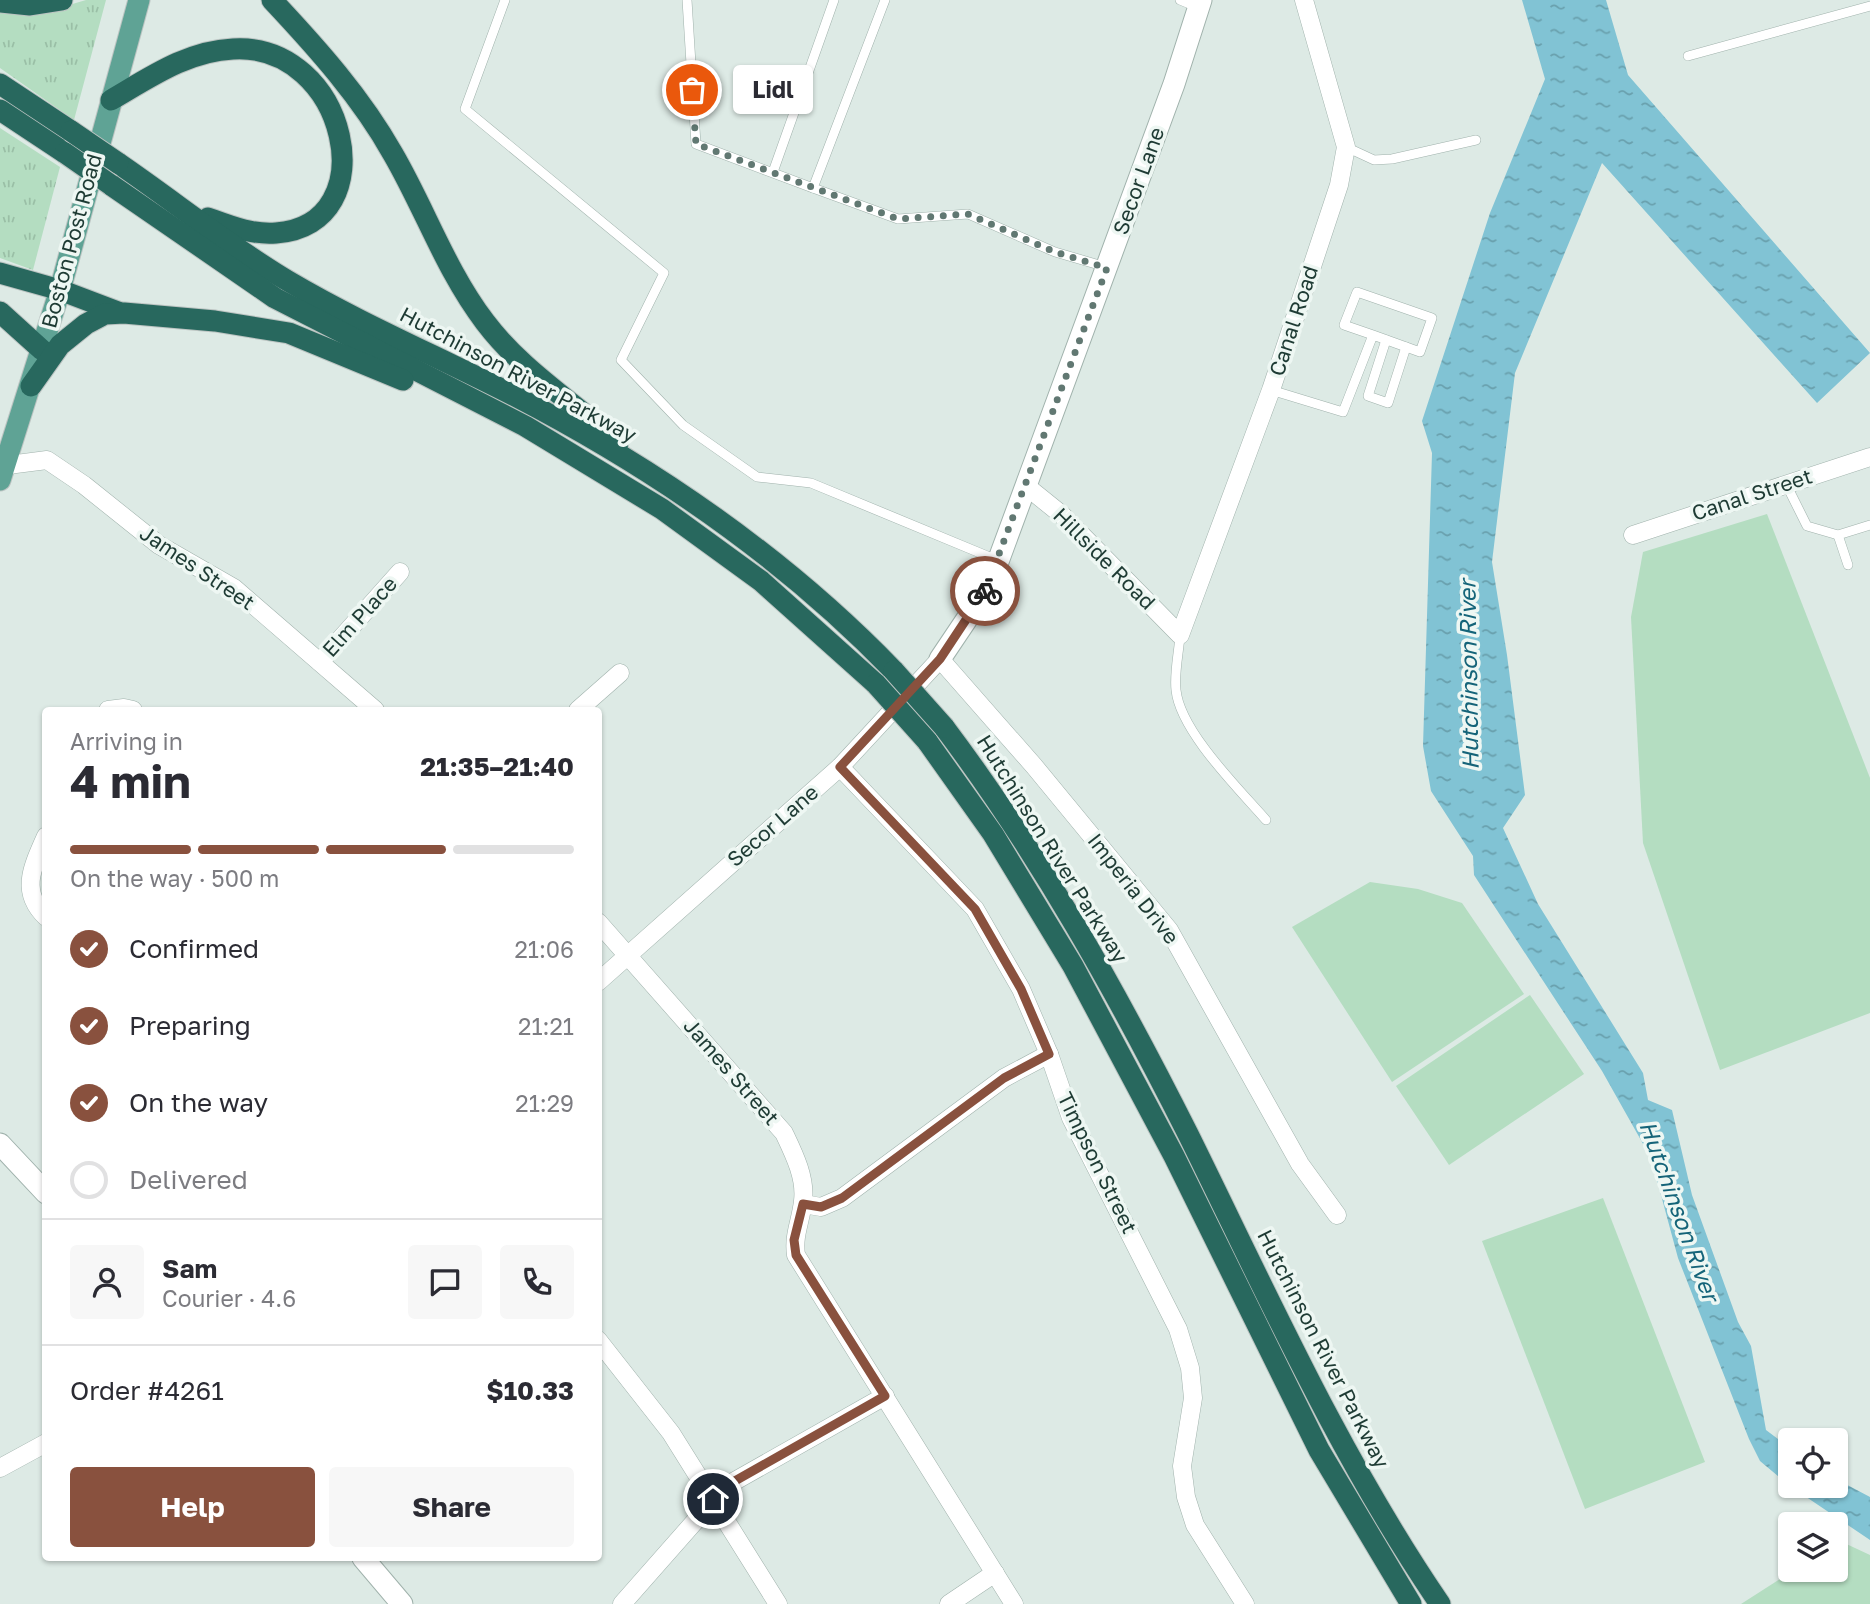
<!DOCTYPE html>
<meta charset="utf-8">
<style>
:root{--surface:#fff;--page:#f7f7f7;--text:#2b2b33;--muted:#7c7c81;--line:#e1e1e2;--accent:#89513e}
body{margin:0;font-family:"Golos Text",sans-serif;background:var(--page);color:var(--text);height:100vh;display:flex;flex-direction:column;font-size:26px;white-space:nowrap}
*{box-sizing:border-box;margin:0}
p{font-size:23px;color:var(--muted)}
.icon{flex:none;width:38px;height:38px;fill:none;stroke:currentColor;stroke-width:2;stroke-linecap:round;stroke-linejoin:round}
.map{position:relative;flex:1;overflow:hidden}
.side{position:absolute;left:42px;top:707px;width:560px;height:854px;display:flex;flex-direction:column;background:var(--surface);border-radius:7px;box-shadow:0 2px 5px #0004}
.side>*{flex:none}
.tools{position:absolute;left:1778px;top:1428px;display:grid;gap:14px}
.tools a{display:grid;place-items:center;width:70px;height:70px;border-radius:7px;background:var(--surface);box-shadow:0 2px 5px #0004;font-size:35px}
.pin{position:absolute;display:grid;place-items:center;width:60px;height:60px;color:#fff;margin:-30px;border:4px solid #fff;border-radius:50%;box-shadow:0 2px 7px #0007}
.courier{position:absolute;display:grid;place-items:center;width:70px;height:70px;margin:-35px;border:5px solid #89513e;border-radius:50%;background:#fff;color:#222;box-shadow:0 2px 9px #0007}
.bubble{position:absolute;height:49px;border-radius:7px;background:var(--surface);box-shadow:0 2px 5px #0004;font-size:23px;font-weight:700;line-height:49px;text-align:center}
.summary em{font-style:normal;font-weight:700}
.summary div{display:flex;flex-direction:column-reverse}
.summary{display:flex;align-items:center;justify-content:space-between;height:119px;padding:0 28px}
h1{font-size:46px;font-weight:700;line-height:52px}
.bar{display:grid;grid-template-columns:repeat(4,1fr);gap:10px 7px;align-content:center;height:84px;padding:0 28px}
.bar i{height:9px;border-radius:5px;background:var(--line)}
.bar .current{background:var(--accent)}
.bar p{grid-column:span 4}
.line{display:flex;align-items:center;gap:18px;padding:0 28px;border-top:2px solid var(--line)}
.line div{flex:1}
.round{display:grid;place-items:center;flex:none;width:74px;height:74px;border-radius:7px;background:var(--page)}
ol{padding:0 28px;list-style:none}
li{display:flex;align-items:center;gap:21px;height:77px}
li p{margin-inline-start:auto}
li .icon{padding:7px;border-radius:50%;background:var(--accent);color:#fff;stroke-width:4}
li:last-child{color:var(--muted)}
li i{width:38px;height:38px;border:4px solid var(--line);border-radius:50%}
.cta{display:flex;gap:14px;margin-top:auto;padding:14px 28px}
.cta a{flex:1;height:80px;border-radius:7px;background:var(--accent);color:#fff;font-size:28px;font-weight:700;line-height:80px;text-align:center}
.cta a+a{background:var(--page);color:var(--text)}
.map>svg:first-child{display:block}
.grass{fill:url(#grass-tufts)}
.park{fill:#b4ddc1}
.water{fill:url(#water-ripples)}
.lines{fill:none;stroke-linecap:round;stroke-linejoin:round}
.service-casing{stroke:#a0b2ac;stroke-width:10}
.minor-casing{stroke:#a0b2ac;stroke-width:19}
.tertiary-casing{stroke:#a0b2ac;stroke-width:23}
.primary-casing{stroke:#bcc4c2;stroke-width:23}
.motorway-casing{stroke:#bcc4c2;stroke-width:23}
.service{stroke:#fff;stroke-width:9}
.minor{stroke:#fff;stroke-width:18}
.tertiary{stroke:#fff;stroke-width:21}
.primary{stroke:#5fa395;stroke-width:21}
.motorway{stroke:#28685e;stroke-width:21}
.motorway-bridge-casing{stroke:#bcc4c2;stroke-width:23;stroke-linecap:butt}
.motorway-bridge{stroke:#28685e;stroke-width:21}
.done{stroke:#617872;stroke-width:7;stroke-dasharray:0 12.6}
.route{stroke:#89513e;stroke-width:9}
.labels{text-anchor:middle;stroke-width:7;stroke-linejoin:round;paint-order:stroke}
.street-label{font-size:21px;fill:#1e3b34;stroke:#eef7f3}
.water-label{font-size:23px;font-style:italic;fill:#156479;stroke:#eef7f3}
</style>
<div class="map">
<svg width="1870" height="1604" viewBox="0 0 1870 1604">
<defs>
<pattern id="grass-tufts" width="24" height="20" patternUnits="userSpaceOnUse" patternTransform="scale(1.75)"><rect width="24" height="20" fill="#b4ddc1"/><path d="M3 7l-1-3M5 7V3M7 7l1-3M15 17l-1-3M17 17v-4M19 17l1-3" fill="none" stroke="#9abfa6"/></pattern>
<pattern id="water-ripples" width="26" height="14" patternUnits="userSpaceOnUse" patternTransform="scale(1.75)"><rect width="26" height="14" fill="#81c3d4"/><path d="M2 4q2-2 4 0t4 0M15 11q2-2 4 0t4 0" fill="none" stroke="#69a0ad"/></pattern>
</defs>
<rect width="100%" height="100%" fill="#ddeae5"/>
<g class="grass">
<polygon points="86,0 106,0 74,120 0,68 0,12 35,15"/>
<polygon points="0,128 60,167 33,270 0,258"/>
</g>
<g class="park">
<polygon points="1767,514 1870,778 1870,1013 1720,1070 1643,843 1631,617 1643,552"/>
<polygon points="1370,882 1418,889 1462,903 1524,994 1392,1082 1292,927"/>
<polygon points="1530,995 1584,1074 1449,1165 1396,1086"/>
<polygon points="1603,1198 1705,1462 1585,1509 1482,1241"/>
<polygon points="1840,1541 1870,1555 1870,1604 1741,1604 1794,1570 1836,1570 1836,1543"/>
</g>
<g class="water">
<polygon points="1522,0 1606,0 1628,75 1870,353 1817,403 1602,163 1515,373 1492,562 1507,655 1525,795 1503,828 1538,904 1643,1073 1648,1100 1672,1110 1692,1195 1738,1322 1751,1346 1766,1430 1790,1448 1790,1486 1760,1461 1749,1439 1678,1258 1651,1158 1602,1071 1474,875 1473,856 1431,791 1423,746 1432,453 1422,421 1490,213 1545,79"/>
<polygon points="1836,1479 1870,1497 1870,1540 1790,1486 1836,1486"/>
</g>
<g class="lines">
<defs>
<g id="service">
<polyline points="505,0 465,109 664,273 621,360 683,425 757,477 811,483 997,560"/>
<polyline points="687,0 696,144 813,188"/>
<polyline points="885,0 813,188 898,219 968,214 1055,252 1106,267"/>
<polyline points="1180,0 1197,7"/>
<polyline points="1688,56 1870,6"/>
<polyline points="1346,147 1374,160 1392,159 1476,140"/>
<polyline points="773,172 834,0"/>
<polyline points="1386,340 1368,396 1388,403 1406,347"/>
<polyline points="1271,390 1343,412 1373,335 1344,325 1357,292 1432,318 1420,352 1373,335"/>
<polyline points="1786,484 1807,526 1838,535"/>
<polyline points="1848,565 1838,535 1870,525"/>
<path d="M1180 635C1179 652 1174 673 1176 690 1180 731 1239 789 1266 820"/>
</g>
<g id="minor">
<polyline points="0,466 47,460 84,485 159,545 234,588 375,710"/>
<polyline points="1026,486 1062,515 1180,635 1271,390 1339,185 1346,147 1304,0"/>
<polyline points="1633,535 1870,457"/>
<polyline points="320,662 400,572"/>
<polyline points="108,710 124,708 133,710"/>
<polyline points="578,710 620,673"/>
<polyline points="840,767 975,909 1021,989 1049,1054 1071,1118 1178,1329 1190,1368 1193,1398 1182,1466 1186,1497 1195,1525 1245,1604"/>
<path d="M46 836C33 866 19 891 46 917"/>
<path d="M598 922 784 1133C794 1154 806 1178 803 1201 801 1221 793 1235 796 1255L1014 1604"/>
<polyline points="598,982 840,767 940,659 1034,766 1169,930 1300,1164 1337,1215"/>
<polyline points="803,1204 821,1207 842,1198 1004,1078 1049,1054"/>
<polyline points="598,1340 671,1433 778,1604"/>
<polyline points="0,1468 46,1443"/>
<polyline points="622,1604 726,1486 885,1396"/>
<polyline points="949,1604 995,1573"/>
</g>
<g id="tertiary">
<polyline points="940,659 989,586 1174,84 1201,0"/>
<polyline points="0,1144 46,1193"/>
<polyline points="363,1558 402,1604"/>
</g>
<polyline id="primary" points="0,480 60,290 139,0"/>
<g id="motorway">
<path d="M272 0C317 48 361 97 393 154 425 209 446 271 485 322 522 371 574 402 618 443"/>
<polyline points="0,2 30,5 62,0"/>
<polyline points="0,84 71,131"/>
<path d="M111 100C149 78 187 51 233 49 347 42 388 225 276 233 252 235 230 226 208 218"/>
<polyline points="0,110 65,153"/>
<path d="M118 163C175 202 229 246 288 281 361 324 439 357 515 396 654 468 785 558 894 671"/>
<polyline points="111,185 275,298 525,426 662,509 761,581 876,684"/>
<polyline points="0,273 60,290 118,312"/>
<polyline points="0,312 42,350"/>
<polyline points="31,386 60,345 86,324 105,314 124,313 215,321 289,333 403,380"/>
<path d="M944 727C1039 853 1117 993 1188 1134 1267 1294 1339 1456 1440 1604"/>
<polyline points="927,741 993,834 1073,966 1174,1156 1319,1450 1411,1604"/>
</g>
</defs>
<use href="#service" class="service-casing"/>
<use href="#minor" class="minor-casing"/>
<use href="#tertiary" class="tertiary-casing"/>
<use href="#primary" class="primary-casing"/>
<use href="#motorway" class="motorway-casing"/>
<use href="#service" class="service"/>
<use href="#minor" class="minor"/>
<use href="#tertiary" class="tertiary"/>
<use href="#primary" class="primary"/>
<use href="#motorway" class="motorway"/>
<defs>
<g id="motorway-bridge">
<polyline points="71,131 118,163"/>
<polyline points="65,153 111,185"/>
<polyline points="894,671 944,727"/>
<polyline points="876,684 927,741"/>
</g>
</defs>
<use href="#motorway-bridge" class="motorway-bridge-casing"/>
<use href="#motorway-bridge" class="motorway-bridge"/>
</g>
<g class="lines">
<polyline class="done" points="692,90 696,144 898,219 968,214 1055,252 1107,268 985,591"/>
<polyline class="route" points="713,1499 726,1486 885,1396 796,1255 794,1240 803,1204 821,1207 842,1198 1004,1078 1049,1054 1021,989 975,909 840,767 940,659 985,591"/>
</g>
<g class="labels">
<g class="street-label">
<text transform="translate(1139 181) rotate(-70)" y="7">Secor Lane</text>
<text transform="translate(72 241) rotate(-75)" y="7">Boston Post Road</text>
<text transform="translate(1294 321) rotate(-72)" y="7">Canal Road</text>
<text transform="translate(518 375) rotate(28)" y="7">Hutchinson River Parkway</text>
<text transform="translate(1752 495) rotate(-18)" y="7">Canal Street</text>
<text transform="translate(1104 559) rotate(45)" y="7">Hillside Road</text>
<text transform="translate(197 568) rotate(34)" y="7">James Street</text>
<text transform="translate(360 617) rotate(-48)" y="7">Elm Place</text>
<text transform="translate(773 826) rotate(-41)" y="7">Secor Lane</text>
<text transform="translate(1052 849) rotate(58)" y="7">Hutchinson River Parkway</text>
<text transform="translate(1133 889) rotate(52)" y="7">Imperia Drive</text>
<text transform="translate(731 1072) rotate(49)" y="7">James Street</text>
<text transform="translate(1097 1163) rotate(64)" y="7">Timpson Street</text>
<text transform="translate(1323 1349) rotate(63)" y="7">Hutchinson River Parkway</text>
</g>
<g class="water-label">
<text transform="translate(1469 675) rotate(-91)" y="8">Hutchinson River</text>
<text transform="translate(1679 1211) rotate(70)" y="8">Hutchinson River</text>
</g>
</g>
</svg>
<div class="tools">
<a><svg class="icon" aria-label="locate" viewBox="0 0 24 24"><circle cx="12" cy="12" r="6"/><path d="M12 2v4M12 18v4M2 12h4M18 12h4"/></svg></a>
<a><svg class="icon" aria-label="layers" viewBox="0 0 24 24"><path d="M12 4l9 5-9 5-9-5zM3 14l9 5 9-5"/></svg></a>
</div>
<div class="pin" style="left:692px;top:90px;background:#ea580c"><svg class="icon" aria-label="bag" viewBox="0 0 24 24"><path d="M5 8h14l-1 12H6zM9 8a3 3 0 0 1 6 0"/></svg></div>
<div class="pin" style="left:713px;top:1499px;background:#1f2937"><svg class="icon" aria-label="home" viewBox="0 0 24 24"><path d="M3 11l9-7 9 7M6 9v11h12V9"/></svg></div>
<div class="courier" style="left:985px;top:591px"><svg class="icon" aria-label="bike" viewBox="0 0 24 24"><circle cx="6" cy="16" r="4"/><circle cx="18" cy="16" r="4"/><path d="M6 16l4-8h5l3 8M10 8l3 8H6M13 5h3"/></svg></div>
<div class="bubble" style="left:733px;top:65px;width:80px">Lidl</div>
<section class="side">
<div class="summary"><div><h1>4 min</h1><p>Arriving in</p></div><em>21:35–21:40</em></div>
<div class="bar"><i class="current"></i><i class="current"></i><i class="current"></i><i></i><p>On the way · 500 m</p></div>
<ol>
<li><svg class="icon" aria-label="check" viewBox="0 0 24 24"><path d="M5 12l5 5 9-10"/></svg>Confirmed<p>21:06</p></li>
<li><svg class="icon" aria-label="check" viewBox="0 0 24 24"><path d="M5 12l5 5 9-10"/></svg>Preparing<p>21:21</p></li>
<li><svg class="icon" aria-label="check" viewBox="0 0 24 24"><path d="M5 12l5 5 9-10"/></svg>On the way<p>21:29</p></li>
<li><i></i>Delivered</li>
</ol>
<div class="line" style="height:126px"><a class="round"><svg class="icon" aria-label="person" viewBox="0 0 24 24"><circle cx="12" cy="8" r="4"/><path d="M4 21q1-7 8-7t8 7"/></svg></a><div><b>Sam</b><p>Courier · 4.6</p></div><a class="round"><svg class="icon" aria-label="chat" viewBox="0 0 24 24"><path d="M4 5h16v11H9l-5 4z"/></svg></a><a class="round"><svg class="icon" aria-label="phone" viewBox="0 0 24 24"><path d="M5 4h4l2 5-3 2q2 4 5 5l2-3 5 2v4C11 20 4 13 5 4z"/></svg></a></div>
<div class="line" style="height:91px"><div>Order #4261</div><b>$10.33</b></div>
<div class="cta"><a>Help</a><a>Share</a></div>
</section>
</div>
